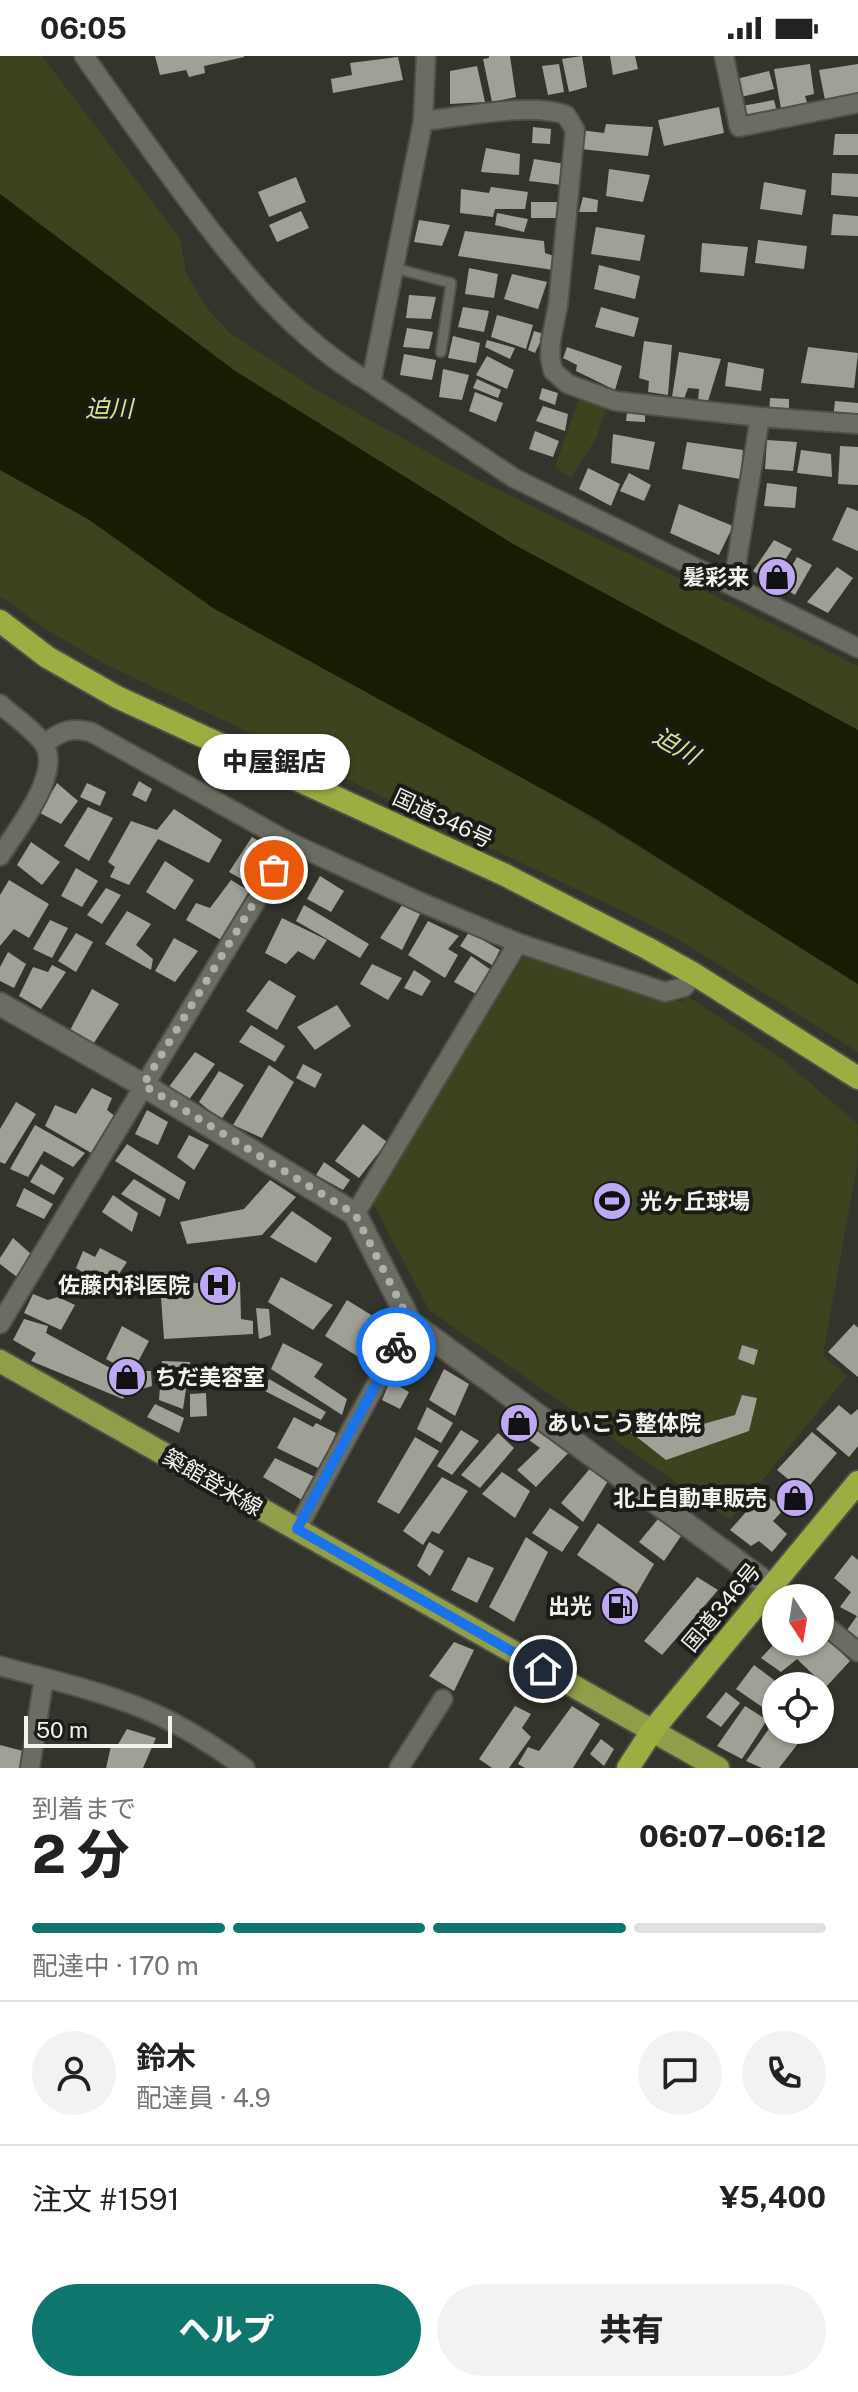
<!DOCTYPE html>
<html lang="ja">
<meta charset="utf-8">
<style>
:root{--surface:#fff;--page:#f2f2f2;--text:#222;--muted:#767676;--line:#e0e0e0;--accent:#0f766e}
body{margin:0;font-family:"Public Sans","Noto Sans JP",sans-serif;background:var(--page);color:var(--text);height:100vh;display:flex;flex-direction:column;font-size:30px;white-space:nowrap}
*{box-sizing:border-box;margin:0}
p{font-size:26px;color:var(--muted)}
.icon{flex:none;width:44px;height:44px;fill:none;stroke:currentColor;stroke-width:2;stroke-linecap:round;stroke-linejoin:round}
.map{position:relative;height:1712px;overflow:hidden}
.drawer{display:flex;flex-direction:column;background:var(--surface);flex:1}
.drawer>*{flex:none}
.needle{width:52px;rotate:168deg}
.tools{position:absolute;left:762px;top:1528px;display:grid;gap:16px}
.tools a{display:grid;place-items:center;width:72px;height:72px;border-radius:50%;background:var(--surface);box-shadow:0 2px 6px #0004;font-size:40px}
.scale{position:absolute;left:24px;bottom:20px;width:148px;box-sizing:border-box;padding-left:8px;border:4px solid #f2f3ed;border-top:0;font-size:22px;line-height:28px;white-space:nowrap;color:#f2f3ed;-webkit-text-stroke:6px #1b1c18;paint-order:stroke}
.pin{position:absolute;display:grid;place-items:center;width:68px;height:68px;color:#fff;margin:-34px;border:4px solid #fff;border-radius:50%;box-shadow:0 2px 8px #0007}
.courier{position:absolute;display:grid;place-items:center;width:80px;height:80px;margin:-40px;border:6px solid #1a73e8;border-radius:50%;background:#fff;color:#222;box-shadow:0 2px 10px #0007}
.bubble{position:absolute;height:56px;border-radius:28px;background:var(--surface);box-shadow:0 2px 6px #0004;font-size:26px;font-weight:800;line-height:56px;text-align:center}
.overview em{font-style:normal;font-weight:800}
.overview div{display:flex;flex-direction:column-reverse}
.overview{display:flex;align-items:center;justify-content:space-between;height:136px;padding:0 32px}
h1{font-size:52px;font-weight:800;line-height:60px}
.bar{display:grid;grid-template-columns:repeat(4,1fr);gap:12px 8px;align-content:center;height:96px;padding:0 32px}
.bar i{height:10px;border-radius:6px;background:var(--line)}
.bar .selected{background:var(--accent)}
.bar p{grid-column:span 4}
.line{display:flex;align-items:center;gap:20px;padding:0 32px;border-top:2px solid var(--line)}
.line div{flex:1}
.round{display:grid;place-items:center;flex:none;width:84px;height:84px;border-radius:42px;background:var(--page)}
.cta{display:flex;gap:16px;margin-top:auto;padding:16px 32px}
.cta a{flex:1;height:92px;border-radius:48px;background:var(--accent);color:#fff;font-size:32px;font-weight:800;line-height:92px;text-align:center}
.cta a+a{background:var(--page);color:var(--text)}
.status{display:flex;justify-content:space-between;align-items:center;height:56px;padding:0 40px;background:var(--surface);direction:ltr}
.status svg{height:22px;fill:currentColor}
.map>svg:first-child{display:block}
.green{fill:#3c431e}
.water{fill:#181c03}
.building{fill:#9fa196}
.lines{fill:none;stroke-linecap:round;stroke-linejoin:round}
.service-casing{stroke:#4f5048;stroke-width:13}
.minor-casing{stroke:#4f5048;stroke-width:22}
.tertiary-casing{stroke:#4f5048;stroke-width:26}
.primary-casing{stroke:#4f5048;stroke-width:26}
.trunk-casing{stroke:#4f5048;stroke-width:26}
.service{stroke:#6b6d63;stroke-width:9}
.minor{stroke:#6b6d63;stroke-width:18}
.tertiary{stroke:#6b6d63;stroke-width:22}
.primary{stroke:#909e4a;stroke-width:22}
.trunk{stroke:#9cae42;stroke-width:22}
.done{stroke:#afb0a9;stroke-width:8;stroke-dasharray:0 14.4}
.route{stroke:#1a73e8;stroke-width:10}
.labels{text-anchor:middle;stroke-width:8;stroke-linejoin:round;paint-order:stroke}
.poi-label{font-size:22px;font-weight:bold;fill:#f2f3ed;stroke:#1b1c18;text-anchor:end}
.street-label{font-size:22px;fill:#f2f3ed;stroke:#1b1c18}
.water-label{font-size:24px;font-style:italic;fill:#d7e798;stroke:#1b1c18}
</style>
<div class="status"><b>06:05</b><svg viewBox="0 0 49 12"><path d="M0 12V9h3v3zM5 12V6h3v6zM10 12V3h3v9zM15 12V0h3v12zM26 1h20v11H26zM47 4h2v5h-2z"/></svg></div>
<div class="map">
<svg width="858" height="1712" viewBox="0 0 858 1712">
<rect width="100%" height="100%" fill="#33352c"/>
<g class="green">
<polygon points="0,0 42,0 180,182 186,217 205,250 229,276 318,335 472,421 858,610 858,674 513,488 235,315 0,138"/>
<polygon points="582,333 609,343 597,381 571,422 555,411"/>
<path d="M0 414C291 576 576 750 858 928V996L686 888 639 863 103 607 41 570 0 540Z"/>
<polygon points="544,888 680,946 689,941 783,1004 858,1068 857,1110 823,1299 847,1320 730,1464 429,1254 372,1145 524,900"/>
</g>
<polygon class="water" points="0,138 235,315 513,488 858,674 858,928 595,762 213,552 88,463 0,414"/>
<g class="building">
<polygon points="155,0 244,0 244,1 204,10 205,17 189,21 186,14 160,19"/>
<polygon points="489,0 510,0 516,41 492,46 483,3 489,2"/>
<polygon points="582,0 587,31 569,36 562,3"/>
<polygon points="610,0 635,0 638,13 613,19"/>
<polygon points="398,1 403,24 333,37 331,23 352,19 350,7"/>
<polygon points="559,8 564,36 548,39 542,10"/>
<polygon points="810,8 814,38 805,40 809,53 782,58 774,13"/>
<polygon points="858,8 858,44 825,44 819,14"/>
<polygon points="477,10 485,46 450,48 450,15"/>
<polygon points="769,15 774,33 741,41 736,23"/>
<polygon points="774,44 778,60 745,66 742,50"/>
<polygon points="719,51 724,77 664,90 658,64"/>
<polygon points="606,68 653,71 648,100 580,93 580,74 604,77"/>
<polygon points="533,71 551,73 550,88 532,87"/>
<polygon points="835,78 858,78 858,99 833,99"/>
<polygon points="486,92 520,98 519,119 481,116"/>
<polygon points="534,103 565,108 562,129 529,125"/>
<polygon points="609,113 650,119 643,146 606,140"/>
<polygon points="832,117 858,118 858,141 831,139"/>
<polygon points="296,121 306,146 269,161 258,136"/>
<polygon points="764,126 806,134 802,159 760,153"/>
<polygon points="491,131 528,136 525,153 495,153 493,161 460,157 461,133 489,137"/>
<polygon points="583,141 598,144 597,156 579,156"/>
<rect x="531" y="146" width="31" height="16"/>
<polygon points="301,155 309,172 277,186 269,169"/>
<polygon points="497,157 528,163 524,176 495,169"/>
<polygon points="833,158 858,160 858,180 831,179"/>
<polygon points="419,164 450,169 442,190 414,186"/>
<polygon points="596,171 645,179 640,205 591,198"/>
<polygon points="465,175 544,185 545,197 554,200 553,214 458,200"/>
<polygon points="758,184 807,190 804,213 755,207"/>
<polygon points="702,187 748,191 744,220 700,216"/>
<polygon points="599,209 640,220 635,243 594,233"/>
<polygon points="469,212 498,218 494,242 465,238"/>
<polygon points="512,218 547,226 538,253 504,243"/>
<polygon points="409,239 436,241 431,263 406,262"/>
<polygon points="463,251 489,255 484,276 458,271"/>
<polygon points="601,251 639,262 634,281 595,271"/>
<polygon points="497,259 533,269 526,293 491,281"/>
<polygon points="407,272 433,276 429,293 403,291"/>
<polygon points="534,275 544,278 535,297 528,294"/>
<polygon points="453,280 480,287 476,307 448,302"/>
<polygon points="487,284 515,292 510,303 485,291"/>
<polygon points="644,285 672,289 668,339 648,336 649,325 639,322"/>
<polygon points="567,291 622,310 615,334 576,315 577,309 563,302"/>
<polygon points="808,291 858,297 854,332 801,327"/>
<polygon points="679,296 721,303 708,345 698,345 699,333 688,332 684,343 672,341"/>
<polygon points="404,298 436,304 432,324 400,319"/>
<polygon points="487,300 514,314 507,333 476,319"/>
<polygon points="728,306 764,313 761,335 725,330"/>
<polygon points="443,313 469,319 462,344 439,341"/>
<polygon points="477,323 501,334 498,342 473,332"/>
<polygon points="542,332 558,337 555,349 539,343"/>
<polygon points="475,336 503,347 496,366 469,355"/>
<polygon points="770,342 789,343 789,358 769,358"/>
<polygon points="835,345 858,347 858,362 833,362"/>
<polygon points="543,350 568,358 565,375 536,365"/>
<polygon points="627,356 645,358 645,366 626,365"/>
<polygon points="535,375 559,385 553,401 529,393"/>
<polygon points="613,378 655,386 649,414 611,407"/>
<polygon points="767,384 797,386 793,415 765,413"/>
<polygon points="687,386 743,394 740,423 682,413"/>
<polygon points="840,390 858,391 858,429 838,428"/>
<polygon points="801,394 831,398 832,421 797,417"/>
<polygon points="588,412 620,428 611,450 579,433"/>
<polygon points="629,417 651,429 644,445 620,435"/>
<polygon points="767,427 797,431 795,452 764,450"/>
<polygon points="679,448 733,470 719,499 670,477"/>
<polygon points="847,451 858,455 858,495 832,484"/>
<polygon points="774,484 792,493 771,527 753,515"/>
<polygon points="797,501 812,509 795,539 781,530"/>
<polygon points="837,511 853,522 828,557 807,546"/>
<polygon points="139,725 152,733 146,746 132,739"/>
<polygon points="57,727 78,745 61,768 40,757"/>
<polygon points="87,727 106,736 100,750 80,741"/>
<polygon points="88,751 113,762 89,805 64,790"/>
<polygon points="174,753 222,784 209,807 158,783 129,829 110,821 115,811 108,806 131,765 157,774"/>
<polygon points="252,781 275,795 252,829 229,816"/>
<polygon points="31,786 60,806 42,829 17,809"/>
<polygon points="165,805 194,824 175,854 146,836"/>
<polygon points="76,812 98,825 82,851 61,840"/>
<polygon points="320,820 344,835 331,856 307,843"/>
<polygon points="9,824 49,848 29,882 14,873 0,890 0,839"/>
<polygon points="231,824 251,836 223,885 186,864 196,847 210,852"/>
<polygon points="106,832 121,839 102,868 87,859"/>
<polygon points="304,849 369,888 360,902 296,865"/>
<polygon points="402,849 420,858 402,894 380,882"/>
<polygon points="127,855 151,868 136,889 153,903 151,914 105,888"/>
<polygon points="282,862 327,884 314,904 298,895 286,908 265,897"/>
<polygon points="50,864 68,872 52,902 33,893"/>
<polygon points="428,865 459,880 448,893 458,899 445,922 408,899"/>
<polygon points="469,876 500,894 492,909 460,890"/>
<polygon points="76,877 93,886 76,916 58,905"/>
<polygon points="174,882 198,895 175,926 155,915"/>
<polygon points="8,896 26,908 14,932 0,925 0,911"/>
<polygon points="471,900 494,916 478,939 454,926"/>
<polygon points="372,908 402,922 388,944 360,928"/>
<polygon points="52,909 66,916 41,953 19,940 33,911 48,916"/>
<polygon points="414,914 431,925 422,940 404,932"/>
<polygon points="269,924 296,940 277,974 246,955"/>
<polygon points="92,933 119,948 92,990 68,978"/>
<polygon points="337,949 351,970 315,994 297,971"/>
<polygon points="251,969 285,990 275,1006 239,986"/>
<polygon points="195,996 215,1008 188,1045 168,1032"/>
<polygon points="303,1008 322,1018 315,1032 296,1022"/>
<polygon points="269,1009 294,1026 262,1082 233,1069"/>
<polygon points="219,1015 244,1029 221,1064 199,1046"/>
<polygon points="92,1032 112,1042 107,1054 116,1061 93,1098 45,1070 55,1049 76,1058"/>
<polygon points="16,1046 36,1058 5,1108 0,1106 0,1073"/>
<polygon points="147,1054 168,1066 158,1089 135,1078"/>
<polygon points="363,1068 387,1086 359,1122 335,1105"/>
<polygon points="35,1069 85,1097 73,1111 44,1095 28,1121 10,1113"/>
<polygon points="189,1079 209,1089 194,1114 177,1101"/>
<polygon points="127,1088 186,1126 179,1144 115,1105"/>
<polygon points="324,1106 350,1124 343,1134 316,1119"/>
<polygon points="41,1108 64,1122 54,1139 30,1126"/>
<polygon points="134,1123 166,1143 160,1161 121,1138"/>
<polygon points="270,1124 296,1141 262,1179 187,1188 180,1166 244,1153"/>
<polygon points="24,1132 53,1148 44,1163 16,1150"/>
<polygon points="113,1139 138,1157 132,1176 102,1156"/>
<polygon points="292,1155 332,1182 316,1207 270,1181"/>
<polygon points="13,1182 31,1198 17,1221 0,1208 0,1202"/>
<polygon points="100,1192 127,1206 109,1233 76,1212 83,1195 95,1201"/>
<polygon points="281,1221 333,1249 313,1274 268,1246"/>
<polygon points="240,1226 241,1263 253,1265 253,1278 164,1283 160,1228"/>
<polygon points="33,1238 48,1244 58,1241 75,1249 61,1274 24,1257"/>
<polygon points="347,1244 389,1270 368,1307 325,1280"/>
<polygon points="256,1252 269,1253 271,1279 259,1283"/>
<polygon points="24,1263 48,1270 46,1277 134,1325 123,1343 31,1305 36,1297 13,1284"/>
<polygon points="854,1268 858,1272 858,1321 828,1296"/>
<polygon points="122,1270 149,1285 132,1317 106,1303"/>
<polygon points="283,1287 323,1308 314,1321 347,1343 342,1359 271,1313"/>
<polygon points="742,1289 758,1294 754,1309 738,1303"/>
<polygon points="162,1305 190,1306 183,1353 159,1344"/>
<polygon points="444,1313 469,1328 455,1360 429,1344"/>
<polygon points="139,1315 151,1315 152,1330 138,1334"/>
<polygon points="269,1323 326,1356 321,1364 265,1335"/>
<polygon points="390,1325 409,1336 400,1353 382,1344"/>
<polygon points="206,1337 207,1360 190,1361 190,1338"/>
<polygon points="742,1339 757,1342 749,1375 666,1404 629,1375 639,1362 668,1378 735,1359"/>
<polygon points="155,1348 184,1362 179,1377 147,1361"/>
<polygon points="839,1349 851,1359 858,1353 858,1390 849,1401 816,1373"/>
<polygon points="427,1351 453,1367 441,1387 417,1373"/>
<polygon points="294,1361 313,1371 316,1367 336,1377 320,1413 277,1392"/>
<polygon points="538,1367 572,1393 536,1431 517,1414 540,1392 525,1381"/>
<polygon points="461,1374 479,1385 452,1419 437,1410"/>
<polygon points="812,1376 837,1397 804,1436 777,1414"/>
<polygon points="498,1377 514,1392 480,1432 461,1419"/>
<polygon points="415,1381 439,1395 399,1458 377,1446"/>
<polygon points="275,1402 315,1421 302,1444 263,1421"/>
<polygon points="592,1410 608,1425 583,1466 561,1447"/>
<polygon points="502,1416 530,1435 515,1462 482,1438"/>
<polygon points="442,1421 468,1435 439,1478 432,1475 423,1489 403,1475"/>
<polygon points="763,1437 784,1453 773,1465 787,1478 772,1496 759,1485 751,1490 730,1474"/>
<polygon points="550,1452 579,1471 562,1496 532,1477"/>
<polygon points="658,1463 681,1480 664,1505 639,1486"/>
<polygon points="598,1467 654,1508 636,1539 577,1499"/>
<polygon points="526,1481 548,1496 514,1566 489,1551"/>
<polygon points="429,1486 444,1495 430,1520 417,1510"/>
<polygon points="852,1499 858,1504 858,1583 847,1574 857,1560 840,1551 851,1536 834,1522"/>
<polygon points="468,1501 494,1512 477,1547 451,1534"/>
<polygon points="697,1521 718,1534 662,1599 644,1585"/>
<polygon points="618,1536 637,1549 631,1556 612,1545"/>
<polygon points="820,1576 850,1605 826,1631 797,1603 781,1616 761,1602 776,1586 820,1586"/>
<polygon points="454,1586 474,1594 454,1635 429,1620"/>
<polygon points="754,1609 782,1630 776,1630 776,1651 768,1655 736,1633"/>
<polygon points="726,1636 740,1647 721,1671 706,1661"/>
<polygon points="515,1650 531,1658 522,1672 531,1681 509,1712 492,1712 479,1703"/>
<polygon points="572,1650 600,1668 573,1712 525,1712 518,1708 528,1691 539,1695"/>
<polygon points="745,1650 767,1664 742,1703 717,1690"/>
<polygon points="776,1663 776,1674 786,1674 800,1685 779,1712 762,1712 746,1705"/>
<polygon points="127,1673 156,1682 143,1712 106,1712 111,1690 117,1690"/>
<polygon points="601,1683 614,1693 604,1710 590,1698"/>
<polygon points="0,1689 27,1696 22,1712 0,1712"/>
</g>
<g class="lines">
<defs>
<polyline id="service" points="394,212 451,227 441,296"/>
<g id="minor">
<path d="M84 0C118 48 152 96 187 143 240 214 294 282 371 327"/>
<polyline points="426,0 423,65 371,327 514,422 858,592"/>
<polyline points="724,0 739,71 858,47"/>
<path d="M423 65C463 61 529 46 566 59L575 74 558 249 551 284 550 301 553 315 568 328 615 345 760 361 733 529"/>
<polyline points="760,361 858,368"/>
<path d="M0 648C13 660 32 672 43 687 64 716 16 775 0 800"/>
<path d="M44 688C61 675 71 671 91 676L291 787 420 846 518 887 665 936 684 931 694 918"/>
<polyline points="355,1158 518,887"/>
<polyline points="0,1268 291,787"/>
<polyline points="297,1473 410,1266"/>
<polyline points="772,1531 790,1542"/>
<polyline points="820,1565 858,1596"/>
<path d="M0 1610C55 1625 115 1638 166 1663 194 1677 220 1694 245 1712"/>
<polyline points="30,1712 44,1622"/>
<polyline points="399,1712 443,1643"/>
</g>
<polyline id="tertiary" points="0,948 143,1029 355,1158 410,1266 772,1531"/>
<polyline id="primary" points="0,1305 718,1712"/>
<g id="trunk">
<polyline points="0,565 47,601 117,641 505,819 647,892 694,918 858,1022"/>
<polyline points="628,1712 652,1675 858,1426"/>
</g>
</defs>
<use href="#service" class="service-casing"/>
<use href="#minor" class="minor-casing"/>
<use href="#tertiary" class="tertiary-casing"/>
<use href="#primary" class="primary-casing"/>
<use href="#trunk" class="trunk-casing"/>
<use href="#service" class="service"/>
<use href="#minor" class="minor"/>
<use href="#tertiary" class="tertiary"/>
<use href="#primary" class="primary"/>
<use href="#trunk" class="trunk"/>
</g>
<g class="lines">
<polyline class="done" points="274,814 143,1029 355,1158 410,1266 396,1291"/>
<polyline class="route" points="396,1291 297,1473 543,1613"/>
</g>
<defs>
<symbol id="shop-disc" viewBox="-11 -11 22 22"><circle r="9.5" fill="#bfa8f4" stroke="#1b1c18"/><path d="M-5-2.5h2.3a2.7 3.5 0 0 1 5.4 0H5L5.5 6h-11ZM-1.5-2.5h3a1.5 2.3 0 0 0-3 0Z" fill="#111"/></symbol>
<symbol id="stadium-disc" viewBox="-11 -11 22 22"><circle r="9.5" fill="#bfa8f4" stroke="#1b1c18"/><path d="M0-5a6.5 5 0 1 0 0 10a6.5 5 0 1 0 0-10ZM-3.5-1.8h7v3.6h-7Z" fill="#111"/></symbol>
<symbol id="hospital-disc" viewBox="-11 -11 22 22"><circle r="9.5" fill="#bfa8f4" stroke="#1b1c18"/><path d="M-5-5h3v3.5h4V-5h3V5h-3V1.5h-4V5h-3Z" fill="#111"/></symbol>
<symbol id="fuel-disc" viewBox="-11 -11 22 22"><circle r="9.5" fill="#bfa8f4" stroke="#1b1c18"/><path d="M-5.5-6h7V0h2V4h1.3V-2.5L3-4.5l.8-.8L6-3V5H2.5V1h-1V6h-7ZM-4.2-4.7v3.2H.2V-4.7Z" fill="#111"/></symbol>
</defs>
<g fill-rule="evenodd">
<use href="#shop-disc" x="755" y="499" width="44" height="44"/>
<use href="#stadium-disc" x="590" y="1123" width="44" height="44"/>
<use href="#hospital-disc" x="196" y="1207" width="44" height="44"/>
<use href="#shop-disc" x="105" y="1299" width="44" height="44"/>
<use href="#shop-disc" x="497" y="1345" width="44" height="44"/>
<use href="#shop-disc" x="773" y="1420" width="44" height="44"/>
<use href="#fuel-disc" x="598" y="1528" width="44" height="44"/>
</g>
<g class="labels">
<g class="poi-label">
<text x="749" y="529">髪彩来</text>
<text x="640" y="1153" text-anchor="start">光ヶ丘球場</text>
<text x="190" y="1237">佐藤内科医院</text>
<text x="155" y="1329" text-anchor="start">ちだ美容室</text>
<text x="547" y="1375" text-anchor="start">あいこう整体院</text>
<text x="767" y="1450">北上自動車販売</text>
<text x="592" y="1558">出光</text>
</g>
<g class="street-label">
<text transform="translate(443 762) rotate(25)" y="8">国道346号</text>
<text transform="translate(213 1426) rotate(30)" y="8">築館登米線</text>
<text transform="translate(721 1551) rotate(-50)" y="8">国道346号</text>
</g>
<g class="water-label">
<text x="109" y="361">迫川</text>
<text transform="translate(676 690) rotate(30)" y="8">迫川</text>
</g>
</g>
</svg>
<div class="tools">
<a><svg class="needle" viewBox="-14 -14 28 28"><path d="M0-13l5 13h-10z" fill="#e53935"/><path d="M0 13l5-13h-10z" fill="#767676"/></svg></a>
<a><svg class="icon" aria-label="locate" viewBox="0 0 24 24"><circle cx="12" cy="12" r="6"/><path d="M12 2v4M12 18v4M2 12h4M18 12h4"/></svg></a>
</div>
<div class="scale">50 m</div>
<div class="pin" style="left:274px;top:814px;background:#ea580c"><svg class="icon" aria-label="bag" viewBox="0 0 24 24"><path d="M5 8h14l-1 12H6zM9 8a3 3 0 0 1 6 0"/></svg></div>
<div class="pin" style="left:543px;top:1613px;background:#1f2937"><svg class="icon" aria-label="home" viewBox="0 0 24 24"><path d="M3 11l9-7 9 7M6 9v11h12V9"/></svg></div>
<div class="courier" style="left:396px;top:1291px"><svg class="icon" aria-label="bike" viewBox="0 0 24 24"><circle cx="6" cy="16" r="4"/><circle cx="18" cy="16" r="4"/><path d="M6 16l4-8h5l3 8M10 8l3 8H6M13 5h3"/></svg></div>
<div class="bubble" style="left:198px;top:678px;width:152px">中屋鋸店</div>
</div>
<section class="drawer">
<div class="overview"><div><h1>2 分</h1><p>到着まで</p></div><em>06:07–06:12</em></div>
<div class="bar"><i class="selected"></i><i class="selected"></i><i class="selected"></i><i></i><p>配達中 · 170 m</p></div>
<div class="line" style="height:144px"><a class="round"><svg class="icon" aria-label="person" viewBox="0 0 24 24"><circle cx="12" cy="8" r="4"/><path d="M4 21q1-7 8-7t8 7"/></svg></a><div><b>鈴木</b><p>配達員 · 4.9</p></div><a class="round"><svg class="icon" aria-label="chat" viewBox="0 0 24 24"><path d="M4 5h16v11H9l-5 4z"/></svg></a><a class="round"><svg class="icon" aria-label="phone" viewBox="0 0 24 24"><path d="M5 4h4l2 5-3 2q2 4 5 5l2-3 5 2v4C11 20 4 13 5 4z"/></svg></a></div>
<div class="line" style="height:104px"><div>注文 #1591</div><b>¥5,400</b></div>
<div class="cta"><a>ヘルプ</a><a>共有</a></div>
</section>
